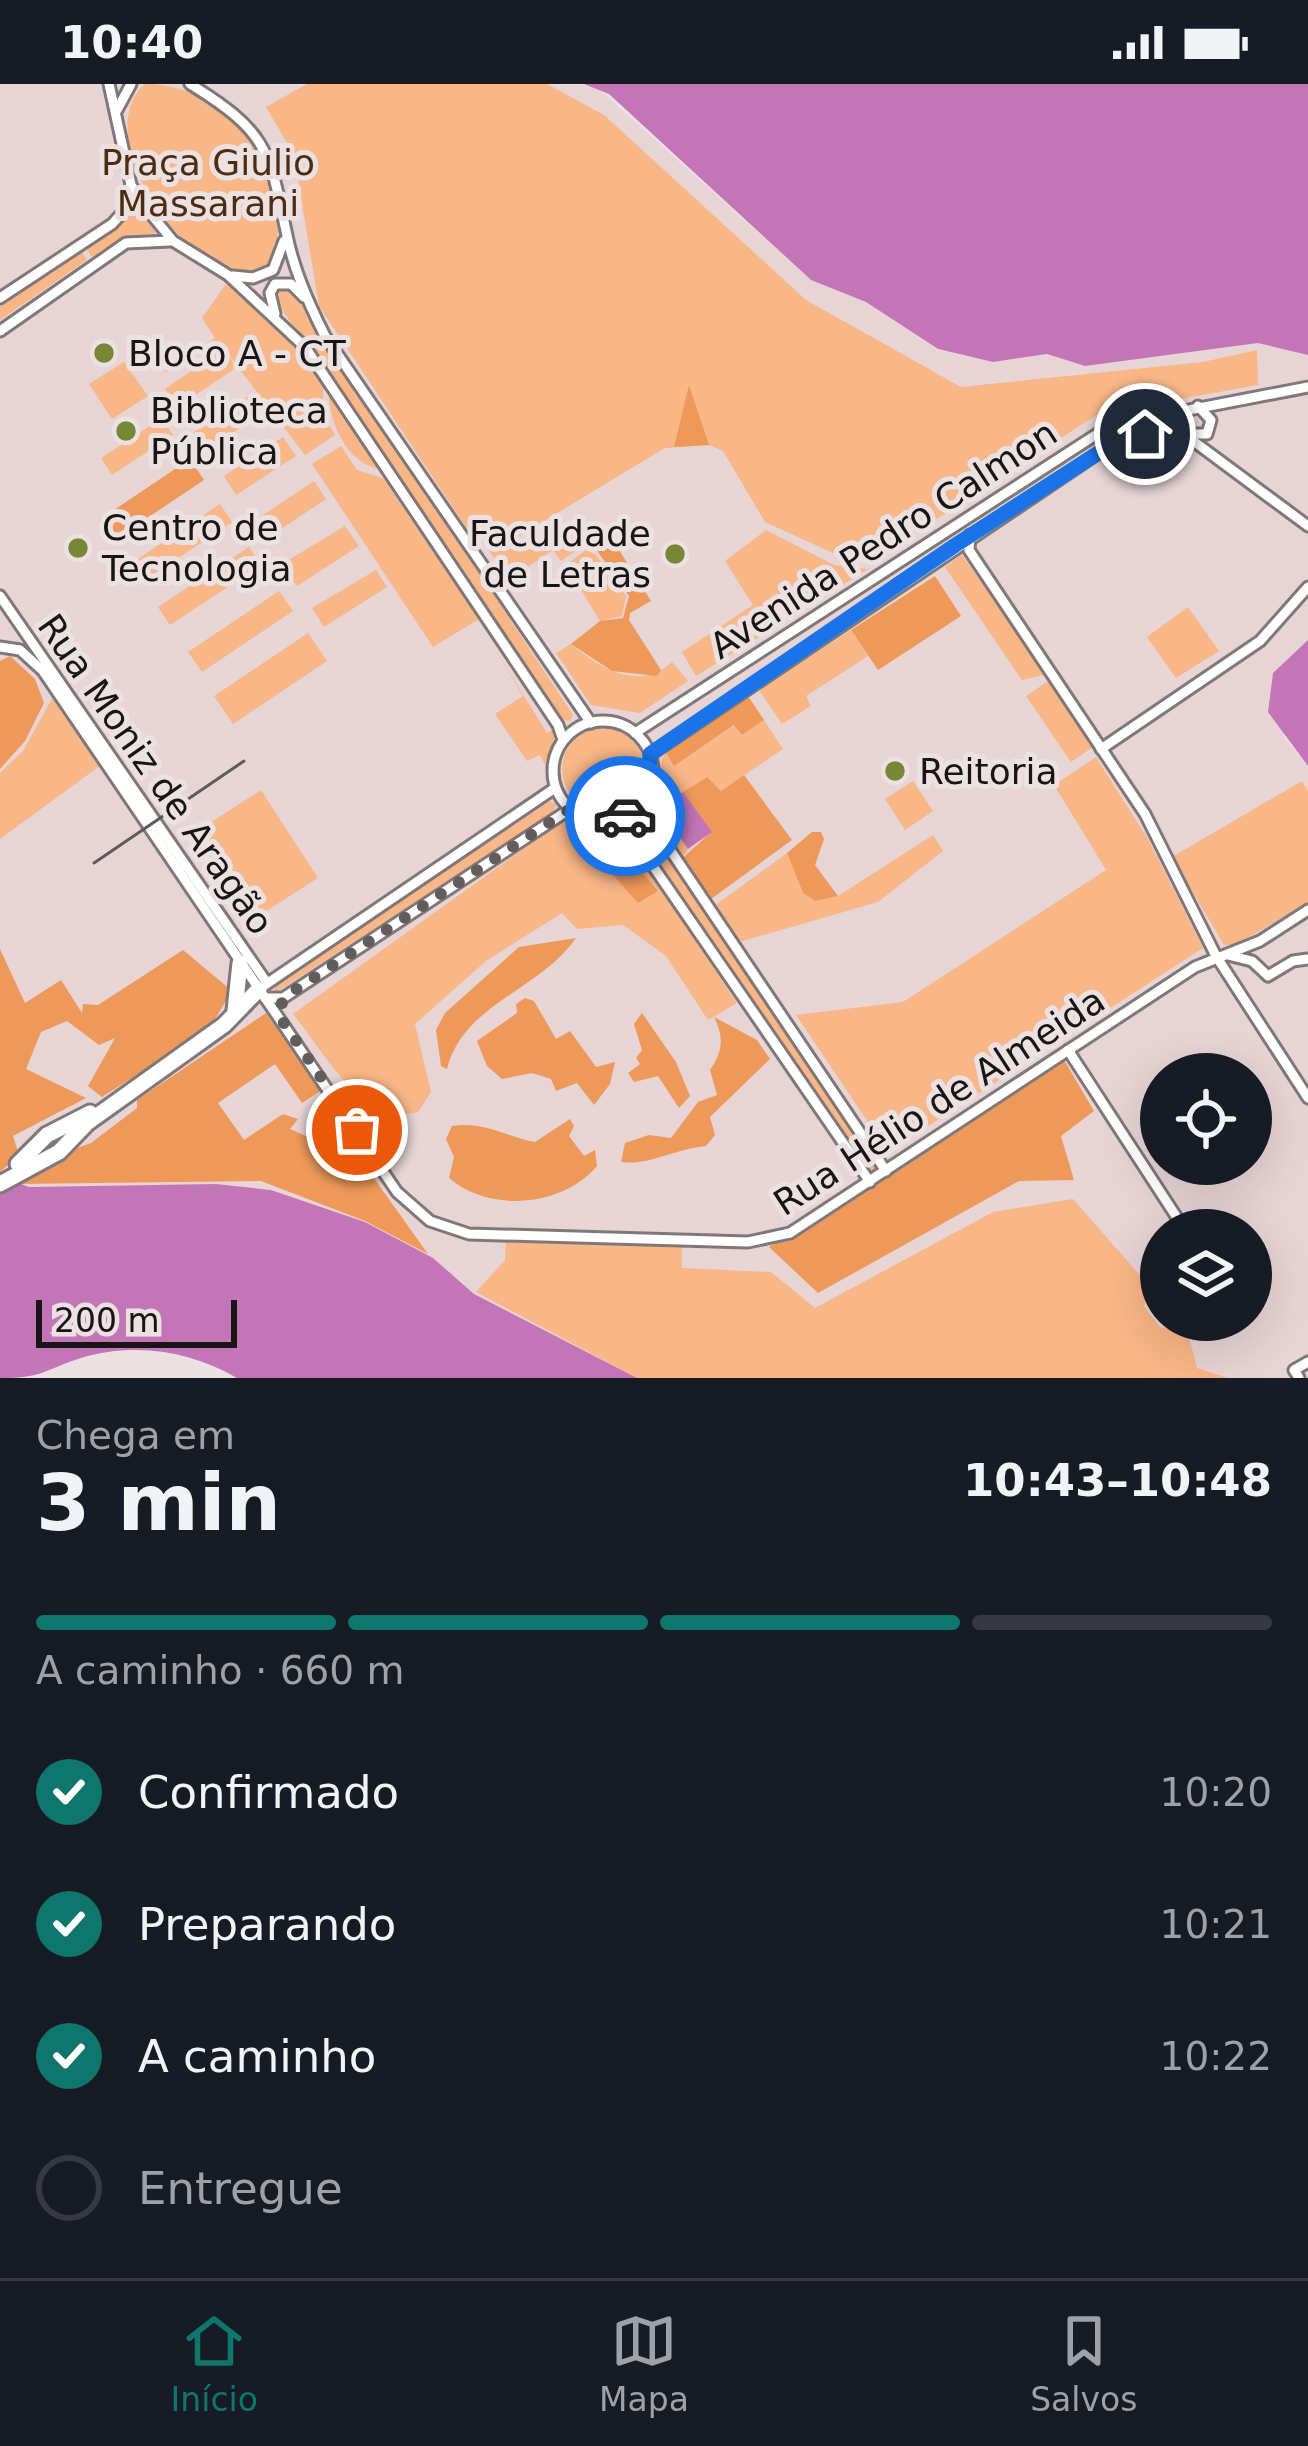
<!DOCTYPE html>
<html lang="pt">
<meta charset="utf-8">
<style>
:root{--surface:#171b24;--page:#242831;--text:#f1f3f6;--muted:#9ea1a6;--line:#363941;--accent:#0f766e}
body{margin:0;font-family:"DejaVu Sans",sans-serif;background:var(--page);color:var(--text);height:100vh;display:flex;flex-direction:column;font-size:45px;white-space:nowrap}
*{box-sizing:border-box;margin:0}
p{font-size:39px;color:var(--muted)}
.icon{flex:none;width:66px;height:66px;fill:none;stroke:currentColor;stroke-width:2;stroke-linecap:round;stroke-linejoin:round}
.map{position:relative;height:1294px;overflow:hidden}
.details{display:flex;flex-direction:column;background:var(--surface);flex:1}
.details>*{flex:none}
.buttons{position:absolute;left:1140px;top:969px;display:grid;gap:24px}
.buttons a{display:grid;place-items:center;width:132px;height:132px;border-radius:50%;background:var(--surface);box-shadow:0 12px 48px #0002;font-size:60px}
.scale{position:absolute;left:36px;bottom:30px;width:201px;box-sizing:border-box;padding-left:12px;border:6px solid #191515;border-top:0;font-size:33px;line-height:42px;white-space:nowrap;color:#191515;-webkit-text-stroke:9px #ebe1e2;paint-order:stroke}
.pin{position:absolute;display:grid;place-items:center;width:102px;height:102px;color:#fff;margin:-51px;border:6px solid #fff;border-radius:50%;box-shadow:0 3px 12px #0007}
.courier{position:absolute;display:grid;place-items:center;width:120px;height:120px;margin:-60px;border:9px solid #1a73e8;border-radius:50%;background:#fff;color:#222;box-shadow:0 3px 15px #0007}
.headline em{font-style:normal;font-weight:800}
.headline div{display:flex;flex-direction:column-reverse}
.headline{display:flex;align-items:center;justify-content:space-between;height:204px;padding:0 36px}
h1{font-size:78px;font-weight:800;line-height:90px}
.bar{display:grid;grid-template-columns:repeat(4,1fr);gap:18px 12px;align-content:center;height:144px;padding:0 36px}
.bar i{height:15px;border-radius:9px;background:var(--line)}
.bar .active{background:var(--accent)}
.bar p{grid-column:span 4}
ol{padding:0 36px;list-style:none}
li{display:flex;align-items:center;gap:36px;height:132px}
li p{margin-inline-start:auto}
li .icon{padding:12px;border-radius:50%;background:var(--accent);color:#fff;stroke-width:4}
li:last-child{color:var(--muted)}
li i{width:66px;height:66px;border:6px solid var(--line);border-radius:50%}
.status{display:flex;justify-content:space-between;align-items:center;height:84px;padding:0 60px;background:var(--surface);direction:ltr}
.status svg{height:33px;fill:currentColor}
.tab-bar{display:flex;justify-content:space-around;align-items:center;height:168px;border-top:3px solid var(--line);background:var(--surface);font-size:33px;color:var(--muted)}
.tab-bar a{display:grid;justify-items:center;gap:6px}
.tab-bar .active{color:var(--accent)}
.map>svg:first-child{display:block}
.built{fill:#e7d4d5;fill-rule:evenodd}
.green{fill:#f9b687}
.forest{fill:#ee9959}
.water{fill:#c475b7}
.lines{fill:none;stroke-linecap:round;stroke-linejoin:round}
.minor-casing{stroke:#807778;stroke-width:15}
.highway-casing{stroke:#807778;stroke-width:21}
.minor{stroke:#fff;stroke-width:9}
.highway{stroke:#fff;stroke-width:15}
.tram{stroke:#5f595a;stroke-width:3}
.done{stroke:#625c5d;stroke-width:12;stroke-dasharray:0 21.6}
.route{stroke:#1a73e8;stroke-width:15}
.poi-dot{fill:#788736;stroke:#ebe1e2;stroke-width:4.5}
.labels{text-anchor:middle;stroke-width:10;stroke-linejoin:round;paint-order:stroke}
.park-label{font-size:36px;fill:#4e2c11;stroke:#ebe1e2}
.poi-label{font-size:36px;fill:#191515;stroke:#ebe1e2;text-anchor:start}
.street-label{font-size:36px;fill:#191515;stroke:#ebe1e2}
</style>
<div class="status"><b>10:40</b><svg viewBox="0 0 49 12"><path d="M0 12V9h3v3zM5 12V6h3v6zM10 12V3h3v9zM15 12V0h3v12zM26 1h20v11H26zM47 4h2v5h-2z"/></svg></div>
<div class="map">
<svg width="1308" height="1294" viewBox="0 0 1308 1294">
<rect width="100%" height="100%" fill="#ebe1e2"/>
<path class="built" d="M0 0 594 1 811 196 866 218 938 266 993 278 1047 270 1085 282 1258 259 1308 271V556L1273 589 1284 654 1308 682V1294H634L474 1210 432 1174 365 1138 271 1106 216 1100 29 1103 0 1092ZM341 363 357 386 374 394 434 563 313 380ZM1161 990H1251V1080H1161ZM1161 1146H1251V1236H1161Z"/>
<g class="green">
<path d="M145 0C236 0 306 102 268 185 188 210 86 50 145 0Z"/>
<polygon points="307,0 547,0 604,31 806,216 961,303 1203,278 1257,266 1258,301 1098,330 881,471 833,469 765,438 723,367 709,361 665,364 519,452 473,454 319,222 294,71 266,23"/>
<polygon points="134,120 156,149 118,157 92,174 87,165 120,141"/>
<polygon points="82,168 87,176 0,236 0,223"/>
<polygon points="226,200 259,222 323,292 323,331 335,351 305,371 228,270 236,284 177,323 165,305 223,265 218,257 157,293 215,254 202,234"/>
<polygon points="285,203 294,207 573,631 570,637 561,635 277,218 279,206"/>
<polygon points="124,278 148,312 112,335 89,300"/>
<path d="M328 300 388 386C345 384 328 336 328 300Z"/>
<polygon points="253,309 266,327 207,366 194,348"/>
<polygon points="162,334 173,351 112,391 101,374"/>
<polygon points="283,353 296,372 236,411 224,392"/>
<polygon points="341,362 357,386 383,394 479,535 433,563 312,380"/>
<polygon points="314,397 326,415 266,455 254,437"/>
<polygon points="220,420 232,438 141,499 129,481"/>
<polygon points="569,438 584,461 561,477 553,466 509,496 484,459 543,455"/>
<polygon points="345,442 359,462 297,502 282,480"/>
<polygon points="766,446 834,481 868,485 696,592 682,568 753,521 725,477"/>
<polygon points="249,463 261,481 170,541 158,523"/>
<polygon points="586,466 596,471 626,512 622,532 600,537 566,481"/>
<polygon points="962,471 1047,590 1022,596 945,483"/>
<polygon points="376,486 387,503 324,543 312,524"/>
<polygon points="279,507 293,527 202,588 188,568"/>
<polygon points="1188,523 1219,567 1176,594 1147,553"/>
<polygon points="851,546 868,572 806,612 811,622 782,640 759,606"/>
<polygon points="308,549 327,577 233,640 214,612"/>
<polygon points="488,554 547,649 555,644 550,690 540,671 527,677 495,630 523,612"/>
<path d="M571 560C601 585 639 608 672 578L688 597 640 629 591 621 556 569Z"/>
<polygon points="1050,596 1093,663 1071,678 1026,612"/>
<polygon points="53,613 101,681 0,755 0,689 23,667"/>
<polygon points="764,636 783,665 721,707 706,693 660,724 688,765 683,774 648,724 665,667 675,681 735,641 742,651"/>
<circle cx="603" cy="685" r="41"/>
<polygon points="1096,673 1148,755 1203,864 888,1068 796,931 903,918 1106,786 1054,701"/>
<polygon points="913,697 933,727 905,746 885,715"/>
<polygon points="1302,697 1308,707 1308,818 1236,861 1224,861 1172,773"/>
<polygon points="261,706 318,794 260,831 202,744"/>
<polygon points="550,717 556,720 552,729 275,909 274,902"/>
<polygon points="640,721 886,1087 870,1098 620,734"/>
<path d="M568 733 619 741 737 919 708 936 666 872 623 841 577 845 562 829 486 877 415 940 431 1008 418 1028C361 1041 325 969 293 930Z"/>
<polygon points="933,751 943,767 878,818 739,858 714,822 787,769 803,809 815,817 838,812"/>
<polygon points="1073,1115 1152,1205 1144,1222 1160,1243 1188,1249 1197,1284 1228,1294 637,1294 476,1208 505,1176 506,1154 682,1158 682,1184 771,1188 815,1224 993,1128"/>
</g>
<g class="forest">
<polygon points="689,301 709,361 674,363"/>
<polygon points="190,375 204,396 113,457 99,436"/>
<polygon points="609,450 651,517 630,529 629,536 661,586 657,592 612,587 571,560 600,537 623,534 629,512 593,461"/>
<polygon points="935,492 961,532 878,586 851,546"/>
<polygon points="10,572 35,595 44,619 25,657 0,685 0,577"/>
<polygon points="748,612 764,636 742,651 734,641 674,682 665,667"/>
<polygon points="744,691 792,756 711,815 683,774 711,748 683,708 707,693 721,707"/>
<polygon points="812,748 821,748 824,755 815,781 838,812 815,817 803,809 787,769"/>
<polygon points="612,753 658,807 638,819 598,774 595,762"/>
<path d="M576 854C539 907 463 920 447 985L441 982 436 946 445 929 519 863Z"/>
<polygon points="0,865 25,919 61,896 82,929 83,920 98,921 183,866 232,907 209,945 102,1013 88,1002 115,954 99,961 67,937 41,948 26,985 86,1014 13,1052 19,1071 0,1088"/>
<polygon points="525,914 534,917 556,955 570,947 596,983 615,978 610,1000 594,1021 577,999 556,1007 551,995 532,989 502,995 487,982 477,957 517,929 516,920"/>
<polygon points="266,929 320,1007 302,1019 275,980 218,1019 244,1056 283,1030 298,1035 290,1045 361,1076 428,1170 365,1137 261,1097 16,1100 66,1068 91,1059 137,1024 137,1016"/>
<polygon points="642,929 676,978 690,1012 679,1024 658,992 634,998 628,989 640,980 636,974 642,966 634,940"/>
<path d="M714 933 757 956 770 975 710 1033 715 1051 706 1062C675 1065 648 1082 621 1078L625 1059 649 1051 671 1054 698 1018 717 1011 710 986C723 967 724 953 714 933Z"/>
<polygon points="1064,976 1094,1027 1061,1052 1074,1096 1019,1097 818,1209 769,1163"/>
<path d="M570 1035 574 1042 569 1052 584 1072 595 1066 597 1082C563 1123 489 1129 449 1094L454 1073 446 1055 452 1042C486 1037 503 1052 535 1058Z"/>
</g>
<g class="water">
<polygon points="584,0 1308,0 1308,271 1258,259 1085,282 1047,270 993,278 938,265 866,218 811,196 609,10"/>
<polygon points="1308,556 1308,682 1268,628 1273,589"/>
<polygon points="683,708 712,748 688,765 660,725"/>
<path d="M0 1092 29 1103 216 1100 271 1106 365 1138 433 1174 474 1210 637 1294H237C190 1267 135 1258 81 1274 43 1286 45 1294 0 1294Z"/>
</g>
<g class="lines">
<defs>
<g id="minor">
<polyline points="109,0 131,101 146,124 173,157 228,191 305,263 558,641 563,656"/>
<path d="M190 0C266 47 269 64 286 147 293 184 308 218 325 252L591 639"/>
<polyline points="117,26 131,0"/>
<polyline points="233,192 253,194 273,186 284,157"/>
<polyline points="0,214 112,140 124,127 131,101"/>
<polyline points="275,230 270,209 275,200 291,200 304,213"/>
<polyline points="0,247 126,159 170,157"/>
<polyline points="1192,356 1308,442"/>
<polyline points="970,451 969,466 1145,730 1216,872 1308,1014"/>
<polyline points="0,512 267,899"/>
<polyline points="0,563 20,566 43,587 397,1108 430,1137 469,1150 748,1158 790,1149 1195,883 1260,857 1308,826"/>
<circle cx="603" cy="687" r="50"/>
<polyline points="635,649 1111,341 1308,303"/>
<polyline points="1101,665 1260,557 1308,503"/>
<polyline points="650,671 1112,360 1145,350 1207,350 1211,336 1198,322"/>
<polyline points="640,721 886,1087"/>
<polyline points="620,734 870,1098"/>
<polyline points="1228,871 1252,877 1268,892 1293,877 1308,875"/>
<polyline points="262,903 555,704"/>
<polyline points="265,914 283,914 570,725"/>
<polyline points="1068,966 1185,1146"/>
<polyline points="1299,1294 1294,1286 1308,1278"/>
</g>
<g id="highway">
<polyline points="235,926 240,879"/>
<polyline points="18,1080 47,1051 90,1029"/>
<polyline points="0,1100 59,1068 87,1039 224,941 259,905"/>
</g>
</defs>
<use href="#minor" class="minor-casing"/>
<use href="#highway" class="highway-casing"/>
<use href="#minor" class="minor"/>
<use href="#highway" class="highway"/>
<polyline class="tram" points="94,779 244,677"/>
</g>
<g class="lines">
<polyline class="done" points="357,1046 279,932 283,914 570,725 594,736 625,732"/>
<polyline class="route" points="625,732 648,710 650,670 663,661 954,462 1112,360 1145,350"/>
</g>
<g class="poi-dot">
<circle cx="104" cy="269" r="12"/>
<circle cx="126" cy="347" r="12"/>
<circle cx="78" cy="464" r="12"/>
<circle cx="675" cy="470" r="12"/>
<circle cx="895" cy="687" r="12"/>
</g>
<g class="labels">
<g class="park-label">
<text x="208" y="91">Praça Giulio<tspan x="208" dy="41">Massarani</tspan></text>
</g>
<g class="poi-label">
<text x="128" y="282">Bloco A - CT</text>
<text x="150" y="339">Biblioteca<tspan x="150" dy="41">Pública</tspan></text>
<text x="102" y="456">Centro de<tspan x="102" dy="41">Tecnologia</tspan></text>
<text x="651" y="462" text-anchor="end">Faculdade<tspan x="651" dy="41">de Letras</tspan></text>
<text x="919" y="700">Reitoria</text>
</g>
<g class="street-label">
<text transform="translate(883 455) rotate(-33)" y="13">Avenida Pedro Calmon</text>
<text transform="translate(156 690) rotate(55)" y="13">Rua Moniz de Aragão</text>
<text transform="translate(939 1017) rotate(-33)" y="13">Rua Hélio de Almeida</text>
</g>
</g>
</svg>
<div class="buttons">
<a><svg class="icon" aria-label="locate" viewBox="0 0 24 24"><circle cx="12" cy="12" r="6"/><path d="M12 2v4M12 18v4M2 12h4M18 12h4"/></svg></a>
<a><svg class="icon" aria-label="layers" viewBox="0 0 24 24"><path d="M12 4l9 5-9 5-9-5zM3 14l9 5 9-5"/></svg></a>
</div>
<div class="scale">200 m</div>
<div class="pin" style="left:357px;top:1046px;background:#ea580c"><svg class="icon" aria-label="bag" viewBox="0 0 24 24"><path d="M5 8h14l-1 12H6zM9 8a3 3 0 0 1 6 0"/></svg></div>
<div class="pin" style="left:1145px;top:350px;background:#1f2937"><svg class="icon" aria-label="home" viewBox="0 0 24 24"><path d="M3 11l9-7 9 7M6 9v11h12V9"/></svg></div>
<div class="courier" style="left:625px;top:732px"><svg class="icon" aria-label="car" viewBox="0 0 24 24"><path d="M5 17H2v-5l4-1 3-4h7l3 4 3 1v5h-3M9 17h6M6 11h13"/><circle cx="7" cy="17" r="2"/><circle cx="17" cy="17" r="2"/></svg></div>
</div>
<section class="details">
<div class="headline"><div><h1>3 min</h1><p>Chega em</p></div><em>10:43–10:48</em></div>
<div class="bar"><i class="active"></i><i class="active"></i><i class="active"></i><i></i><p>A caminho · 660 m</p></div>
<ol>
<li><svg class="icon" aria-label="check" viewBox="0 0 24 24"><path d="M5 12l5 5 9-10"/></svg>Confirmado<p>10:20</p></li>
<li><svg class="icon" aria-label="check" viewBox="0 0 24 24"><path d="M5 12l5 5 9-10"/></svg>Preparando<p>10:21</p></li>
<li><svg class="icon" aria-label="check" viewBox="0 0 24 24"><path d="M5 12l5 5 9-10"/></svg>A caminho<p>10:22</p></li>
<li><i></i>Entregue</li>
</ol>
</section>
<nav class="tab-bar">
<a class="active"><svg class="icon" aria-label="home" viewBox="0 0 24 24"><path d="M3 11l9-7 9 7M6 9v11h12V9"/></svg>Início</a>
<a><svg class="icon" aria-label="map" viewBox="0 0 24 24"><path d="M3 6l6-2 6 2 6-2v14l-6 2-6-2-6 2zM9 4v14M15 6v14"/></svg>Mapa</a>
<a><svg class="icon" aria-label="saved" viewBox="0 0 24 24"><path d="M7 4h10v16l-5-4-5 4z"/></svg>Salvos</a>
</nav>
